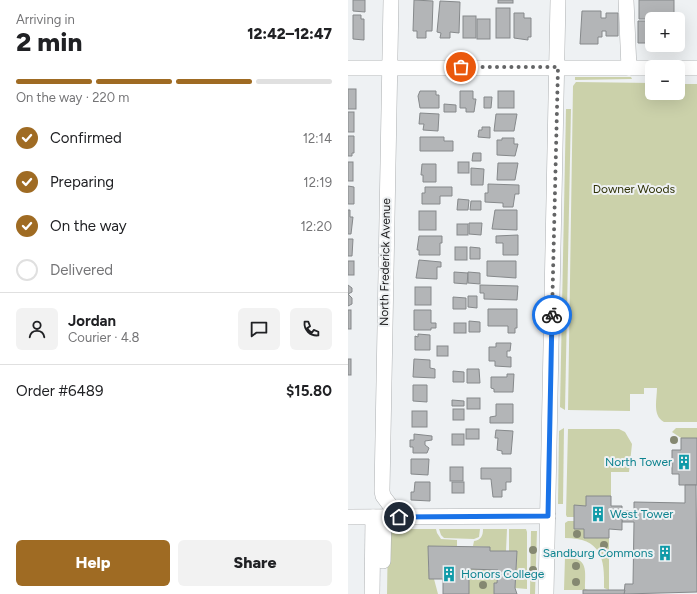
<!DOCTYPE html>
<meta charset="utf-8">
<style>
:root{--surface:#fff;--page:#f2f2f2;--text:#202124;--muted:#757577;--line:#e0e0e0;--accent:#9f6b23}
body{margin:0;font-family:Figtree,sans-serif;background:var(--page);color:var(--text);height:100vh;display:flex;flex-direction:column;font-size:15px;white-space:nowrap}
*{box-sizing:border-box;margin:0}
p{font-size:13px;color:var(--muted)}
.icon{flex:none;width:22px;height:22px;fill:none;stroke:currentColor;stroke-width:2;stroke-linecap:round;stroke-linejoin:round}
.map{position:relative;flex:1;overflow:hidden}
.panel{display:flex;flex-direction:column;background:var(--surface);width:348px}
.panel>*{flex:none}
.tools{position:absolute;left:297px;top:12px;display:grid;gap:8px}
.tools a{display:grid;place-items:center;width:40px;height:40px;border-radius:6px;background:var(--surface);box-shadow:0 4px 16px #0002;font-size:20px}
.pin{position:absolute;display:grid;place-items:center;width:34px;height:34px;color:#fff;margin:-17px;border:2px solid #fff;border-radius:50%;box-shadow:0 1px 4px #0007}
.courier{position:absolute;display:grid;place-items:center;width:40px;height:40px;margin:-20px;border:3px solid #1a73e8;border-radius:50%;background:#fff;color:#222;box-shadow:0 1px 5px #0007}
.headline em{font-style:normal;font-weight:800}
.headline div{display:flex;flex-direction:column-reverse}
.headline{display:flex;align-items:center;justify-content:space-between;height:68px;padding:0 16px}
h1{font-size:26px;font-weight:800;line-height:30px}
.bar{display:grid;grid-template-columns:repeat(4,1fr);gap:6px 4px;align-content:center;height:48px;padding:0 16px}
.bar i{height:5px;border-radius:3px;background:var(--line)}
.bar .current{background:var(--accent)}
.bar p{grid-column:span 4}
.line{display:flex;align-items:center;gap:10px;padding:0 16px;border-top:1px solid var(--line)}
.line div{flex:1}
.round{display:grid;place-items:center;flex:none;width:42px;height:42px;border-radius:6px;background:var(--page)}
ol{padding:0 16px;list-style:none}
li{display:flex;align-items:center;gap:12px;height:44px}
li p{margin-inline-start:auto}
li .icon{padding:4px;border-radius:50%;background:var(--accent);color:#fff;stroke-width:4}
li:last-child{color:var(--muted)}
li i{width:22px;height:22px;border:2px solid var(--line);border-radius:50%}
.cta{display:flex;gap:8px;margin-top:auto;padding:8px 16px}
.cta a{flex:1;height:46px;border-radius:6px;background:var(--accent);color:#fff;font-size:16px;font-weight:800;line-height:46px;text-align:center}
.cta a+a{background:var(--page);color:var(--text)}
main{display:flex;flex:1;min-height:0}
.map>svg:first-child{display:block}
.green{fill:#cbd1aa}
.building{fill:#b3b5b7;stroke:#86898b}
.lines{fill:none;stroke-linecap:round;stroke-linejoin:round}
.minor-casing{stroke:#adb0b2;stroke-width:16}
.minor{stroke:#fff;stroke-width:15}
.tree{fill:#858871}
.done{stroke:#636465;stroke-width:4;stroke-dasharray:0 7.2}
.route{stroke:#1a73e8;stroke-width:5}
.labels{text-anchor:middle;stroke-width:4;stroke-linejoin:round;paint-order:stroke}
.park-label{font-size:12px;fill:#2f3207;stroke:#eef1f3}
.street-label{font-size:12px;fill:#181819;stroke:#eef1f3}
.culture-label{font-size:12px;fill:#0d838f;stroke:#eef1f3;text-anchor:end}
</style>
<main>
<section class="panel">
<div class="headline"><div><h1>2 min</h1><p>Arriving in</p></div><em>12:42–12:47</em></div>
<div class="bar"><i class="current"></i><i class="current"></i><i class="current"></i><i></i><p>On the way · 220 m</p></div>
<ol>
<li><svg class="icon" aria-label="check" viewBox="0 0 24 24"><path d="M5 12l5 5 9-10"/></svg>Confirmed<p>12:14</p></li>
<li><svg class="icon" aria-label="check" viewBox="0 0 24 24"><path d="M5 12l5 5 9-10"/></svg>Preparing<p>12:19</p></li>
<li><svg class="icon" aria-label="check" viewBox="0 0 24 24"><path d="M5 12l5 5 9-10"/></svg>On the way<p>12:20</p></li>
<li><i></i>Delivered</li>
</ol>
<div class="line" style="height:72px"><a class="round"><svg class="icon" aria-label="person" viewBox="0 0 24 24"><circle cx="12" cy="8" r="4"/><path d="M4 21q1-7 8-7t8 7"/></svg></a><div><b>Jordan</b><p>Courier · 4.8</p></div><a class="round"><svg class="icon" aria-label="chat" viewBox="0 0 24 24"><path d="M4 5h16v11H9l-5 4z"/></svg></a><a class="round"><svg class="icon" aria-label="phone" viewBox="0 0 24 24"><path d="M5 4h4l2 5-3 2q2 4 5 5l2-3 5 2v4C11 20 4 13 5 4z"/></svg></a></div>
<div class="line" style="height:52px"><div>Order #6489</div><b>$15.80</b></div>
<div class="cta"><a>Help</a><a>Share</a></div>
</section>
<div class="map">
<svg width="349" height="594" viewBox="0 0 349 594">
<rect width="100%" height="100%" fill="#eef1f3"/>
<g class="green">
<polygon points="227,77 283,77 284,79 227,80"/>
<path d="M228 82 304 83V93H330V84H349V422H316C304 416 309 399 309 388H296V394H282V411L220 410 225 86Z"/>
<polygon points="218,109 223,109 217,410 212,407"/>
<polygon points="216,428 215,504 210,504 211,431"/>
<polygon points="328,428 349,428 349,438 333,438 324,432"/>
<polygon points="220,429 271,429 277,432 284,444 281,472 263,472 263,496 238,496 238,506 226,506 226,517 219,517 218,515"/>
<path d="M220 521H226V529H236V538H261V590L256 588C257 558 253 538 217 538V523Z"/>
<polygon points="45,529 88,529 89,533 93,539 109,540 109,546 80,546 80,568 86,579 90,594 39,594 40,533"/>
<polygon points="91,529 132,529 131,537 126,539 96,538 93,535"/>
<path d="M135 529H159L158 551H142L141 547 125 546 126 541C133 540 135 536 135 529Z"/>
<polygon points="161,529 178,529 179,532 179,589 167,588 169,551 161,551"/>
<polygon points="183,531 189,531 187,594 182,594"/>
<path d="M217 557C241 558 237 570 237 589L240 590H216Z"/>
<polygon points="121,569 150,570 149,583 146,583 146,594 149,594 121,594"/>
</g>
<g class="building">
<polygon points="5,0 17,0 17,12 5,11"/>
<polygon points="66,0 85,1 84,31 78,31 78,38 69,38 69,31 65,31"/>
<rect x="150" y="0" width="15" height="3"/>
<polygon points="291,0 326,0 326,19 307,19 307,14 304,14 304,19 291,19"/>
<polygon points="92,1 112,2 111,33 102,32 102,38 92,38 93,33 89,32"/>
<rect x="148" y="8" width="14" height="30"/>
<polygon points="234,11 253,11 253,18 258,18 258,13 270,13 270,36 258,36 258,31 254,31 254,37 250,37 250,44 232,44"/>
<polygon points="166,13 176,13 176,18 183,18 183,37 180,37 180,40 166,38"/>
<polygon points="5,15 13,15 13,19 16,19 16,40 5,39"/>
<rect x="115" y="16" width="13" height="22"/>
<rect x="129" y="19" width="13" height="20"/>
<polygon points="290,21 303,21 304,43 290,43"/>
<rect x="0" y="89" width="8" height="20"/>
<polygon points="72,91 88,91 88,95 91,95 91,108 72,108 70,96"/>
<polygon points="112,91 125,91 125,99 128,99 126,112 118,112 118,108 112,108"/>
<rect x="150" y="91" width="16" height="17"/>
<polygon points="136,97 144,97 143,108 136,108"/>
<polygon points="96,104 108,105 108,112 96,112"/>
<rect x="0" y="112" width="6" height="20"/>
<polygon points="72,113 91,114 90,131 75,130 76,124 71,124"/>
<polygon points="148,114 169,114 166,131 146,131"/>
<polygon points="134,127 142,127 142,138 130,137 131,130 134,130"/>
<polygon points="0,136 6,136 6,153 4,153 4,156 0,156"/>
<polygon points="72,137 96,137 96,141 105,141 105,151 72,151"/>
<polygon points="154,138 166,138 166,144 170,144 167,156 149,155 149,140 154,140"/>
<polygon points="125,153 133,153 133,161 124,161"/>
<rect x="0" y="162" width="5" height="19"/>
<rect x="110" y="162" width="11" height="11"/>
<polygon points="150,163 170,163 167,180 149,180"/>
<polygon points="74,164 88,164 88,182 75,182 75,175 73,175"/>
<polygon points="123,168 136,169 135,185 123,185"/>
<polygon points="140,184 171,185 171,194 167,194 165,207 155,207 155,203 137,202 137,193 140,193"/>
<polygon points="0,186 6,187 6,204 0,204"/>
<polygon points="77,187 104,187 104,196 92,196 92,204 74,204 74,193 77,193"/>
<polygon points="110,199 121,200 120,210 109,210"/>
<polygon points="123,201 133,201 133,210 122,210"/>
<polygon points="0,210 2,210 2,217 5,217 3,234 0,234"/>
<polygon points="147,210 169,210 169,230 144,229"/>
<rect x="71" y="211" width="17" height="19"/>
<polygon points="121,223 134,223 133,235 121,234"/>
<rect x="109" y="224" width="11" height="11"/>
<polygon points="170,235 170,255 155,255 155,243 148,243 148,236"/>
<polygon points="71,236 94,236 94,243 92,243 92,255 71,255 71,250 69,250"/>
<polygon points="0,239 5,239 4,256 0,256"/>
<rect x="107" y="247" width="12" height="13"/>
<polygon points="122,247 132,248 132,259 122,259"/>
<polygon points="71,260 93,262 93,267 89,267 89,279 68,278"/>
<rect x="0" y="261" width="6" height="14"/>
<polygon points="139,261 168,261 168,278 139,276"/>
<polygon points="106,272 120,273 119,284 106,283"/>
<polygon points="120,272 132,273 132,284 120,283"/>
<polygon points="0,285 4,288 4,292 0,294 4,298 4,304 0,306"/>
<polygon points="132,285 170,286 169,300 136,299 136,293 132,293"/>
<rect x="67" y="287" width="16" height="18"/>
<polygon points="120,296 129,296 129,308 120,307"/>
<polygon points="105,297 118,298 118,309 105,309"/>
<polygon points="140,309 169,309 169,328 167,328 167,333 160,333 160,326 140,326"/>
<rect x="0" y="310" width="3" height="19"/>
<polygon points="66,310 83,310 83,323 88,323 88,328 83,328 83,330 66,330"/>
<polygon points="121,321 132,322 132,332 121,332"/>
<rect x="106" y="323" width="12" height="10"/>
<polygon points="70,334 82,335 82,350 67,350 67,336 70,337"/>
<polygon points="148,343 163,343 162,351 159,351 159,357 163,357 163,367 147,366 147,361 141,361 141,347 148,347"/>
<rect x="89" y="346" width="11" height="10"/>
<rect x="0" y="359" width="3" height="16"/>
<polygon points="66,359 82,360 82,368 87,369 87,378 65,377"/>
<polygon points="119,369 131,369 132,383 119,383"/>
<polygon points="105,371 116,372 116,382 105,382"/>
<polygon points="159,374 166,374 165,392 146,392 146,389 143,388 143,377 159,377"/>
<polygon points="65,385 79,385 79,402 65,401"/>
<rect x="119" y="398" width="13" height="11"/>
<polygon points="104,400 116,401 116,406 104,406"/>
<polygon points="148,404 165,404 165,423 142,423 142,417 148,416"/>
<rect x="105" y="409" width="11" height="11"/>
<rect x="64" y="411" width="15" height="16"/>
<rect x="118" y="429" width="13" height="10"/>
<polygon points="148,430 165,431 163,454 154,454 154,451 149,450 150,438 147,438"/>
<polygon points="66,434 84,436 84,440 77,441 77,445 81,448 79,453 65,453 65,447 62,447 62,440 66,440"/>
<rect x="104" y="434" width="12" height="11"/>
<polygon points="333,438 349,438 349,485 331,485 331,474 324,474 324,450 333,450"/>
<polygon points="63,459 81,459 80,475 63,474"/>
<rect x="102" y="467" width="13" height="14"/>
<polygon points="133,468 163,468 163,482 158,482 158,490 154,490 154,497 145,497 143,479 133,479"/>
<polygon points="67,482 82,482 82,501 63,500 63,492 66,492"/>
<rect x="104" y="482" width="12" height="11"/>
<polygon points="337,485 348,485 349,592 276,594 277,584 285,584 286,522 274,522 274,511 286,511 286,502 337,503"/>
<polygon points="238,496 263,496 263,506 274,506 274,530 261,529 261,538 236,538 236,529 226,529 226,505 238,506"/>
<polygon points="80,546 142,547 142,551 169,551 167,588 169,594 146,594 146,583 149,583 150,570 121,569 121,594 95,594 95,579 81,579"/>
<polygon points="235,590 277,590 276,594 235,594"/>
</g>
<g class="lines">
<defs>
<g id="minor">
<polyline points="43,0 34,491 35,496 51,517"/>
<polyline points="278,0 281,68"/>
<polyline points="0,68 304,68"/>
<polyline points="330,68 349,68"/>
<polyline points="0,517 200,516"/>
<polyline points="35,561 36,517"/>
<polyline points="24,594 25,517"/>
<polyline points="198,594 210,0"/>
</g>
</defs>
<use href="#minor" class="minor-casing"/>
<use href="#minor" class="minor"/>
</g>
<g class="tree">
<circle cx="326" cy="440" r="4"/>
<circle cx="229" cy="534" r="4"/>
<circle cx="256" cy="545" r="4"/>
<circle cx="185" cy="550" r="4"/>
<circle cx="228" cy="566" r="4"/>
<circle cx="185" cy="570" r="4"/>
<circle cx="228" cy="582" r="4"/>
<circle cx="135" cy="585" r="4"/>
</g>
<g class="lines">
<polyline class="done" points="113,67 210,67 204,315"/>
<polyline class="route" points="51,517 200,516 204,315"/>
</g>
<defs>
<symbol id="building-bare" viewBox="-9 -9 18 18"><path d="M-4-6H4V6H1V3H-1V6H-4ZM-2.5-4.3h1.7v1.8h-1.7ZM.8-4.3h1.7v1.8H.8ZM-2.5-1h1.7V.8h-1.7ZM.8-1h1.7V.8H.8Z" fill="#0f9aa8" stroke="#eef1f3" stroke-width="2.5" paint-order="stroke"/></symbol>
</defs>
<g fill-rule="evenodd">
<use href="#building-bare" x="325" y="451" width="22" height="22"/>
<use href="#building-bare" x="239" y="503" width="22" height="22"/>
<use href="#building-bare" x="306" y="542" width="22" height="22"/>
<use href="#building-bare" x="90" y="563" width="22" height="22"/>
</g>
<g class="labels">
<g class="park-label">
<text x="286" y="193">Downer Woods</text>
</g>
<g class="street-label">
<text transform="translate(37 262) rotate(-89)" y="4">North Frederick Avenue</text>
</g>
<g class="culture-label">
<text x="324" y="466">North Tower</text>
<text x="262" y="518" text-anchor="start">West Tower</text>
<text x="305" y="557">Sandburg Commons</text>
<text x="113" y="578" text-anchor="start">Honors College</text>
</g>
</g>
</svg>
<div class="tools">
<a>+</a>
<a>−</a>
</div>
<div class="pin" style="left:113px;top:67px;background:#ea580c"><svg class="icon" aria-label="bag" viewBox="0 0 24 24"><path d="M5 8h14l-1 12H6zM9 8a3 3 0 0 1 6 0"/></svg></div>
<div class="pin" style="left:51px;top:517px;background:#1f2937"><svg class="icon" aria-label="home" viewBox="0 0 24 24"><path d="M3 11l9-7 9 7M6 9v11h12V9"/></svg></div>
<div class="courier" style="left:204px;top:315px"><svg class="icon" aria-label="bike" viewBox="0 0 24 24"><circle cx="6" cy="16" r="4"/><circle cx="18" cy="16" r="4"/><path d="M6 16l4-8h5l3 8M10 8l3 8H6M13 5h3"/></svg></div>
</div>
</main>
